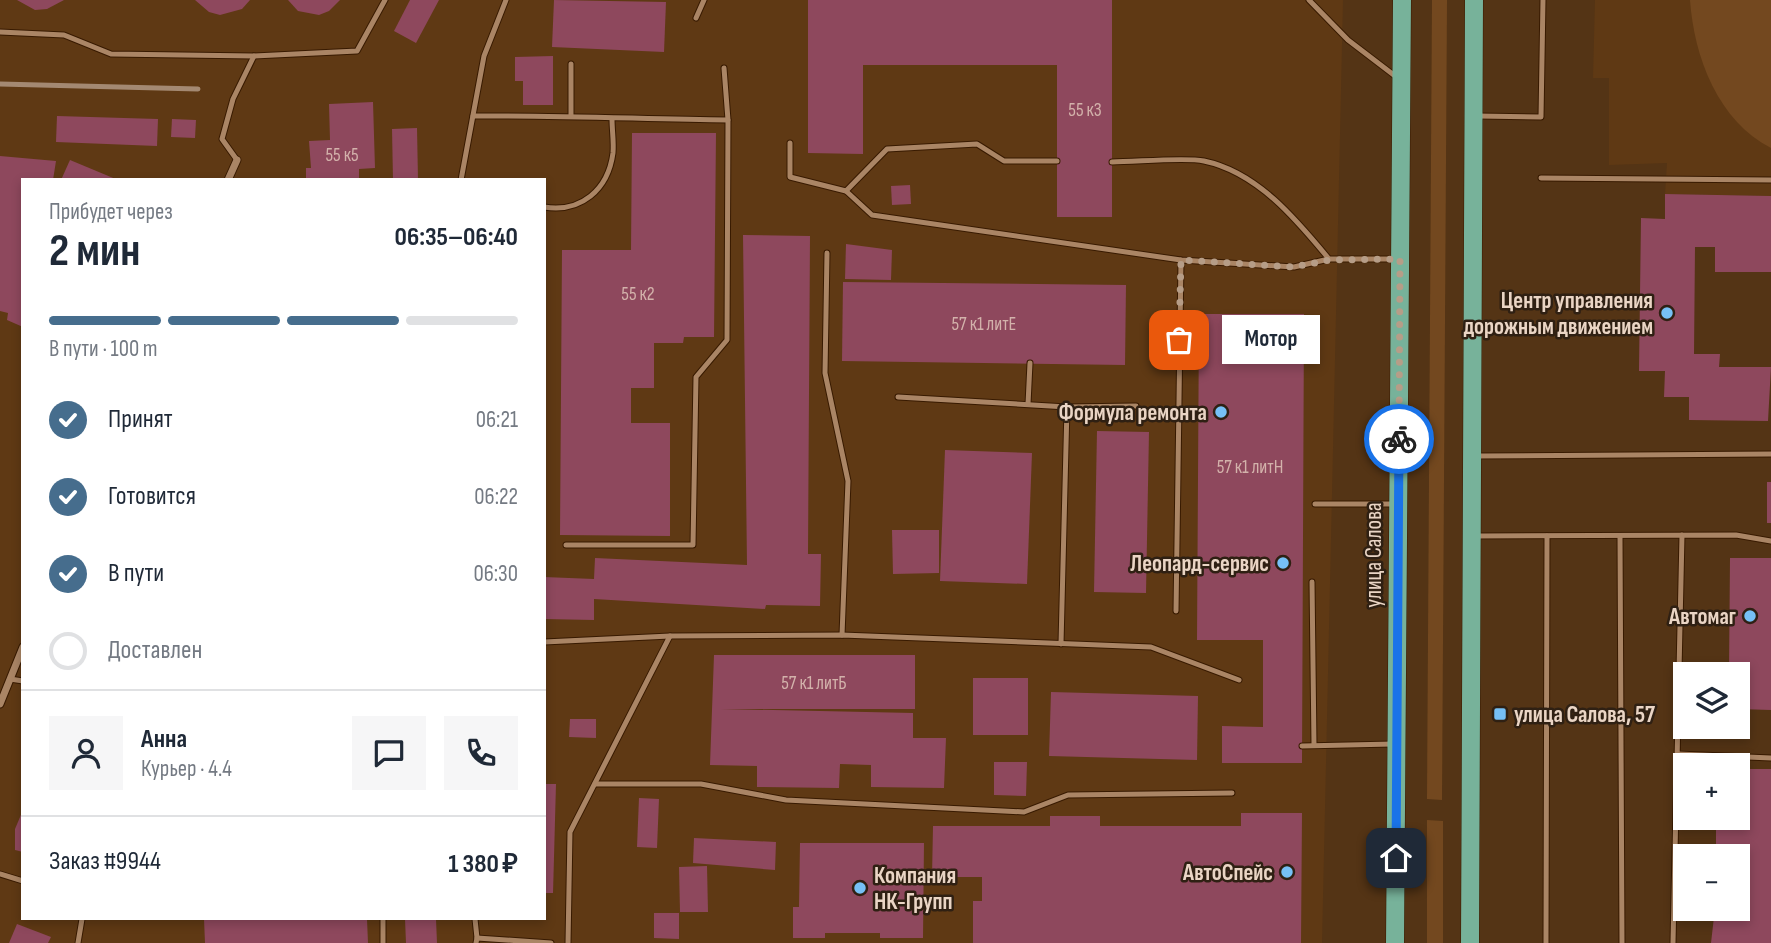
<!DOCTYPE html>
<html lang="ru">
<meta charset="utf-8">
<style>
:root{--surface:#fff;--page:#f6f6f7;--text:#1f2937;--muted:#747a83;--line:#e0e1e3;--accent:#466d8d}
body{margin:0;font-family:"Sofia Sans Condensed",sans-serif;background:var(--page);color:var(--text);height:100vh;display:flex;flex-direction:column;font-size:26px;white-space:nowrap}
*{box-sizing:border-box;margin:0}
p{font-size:23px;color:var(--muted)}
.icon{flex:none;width:38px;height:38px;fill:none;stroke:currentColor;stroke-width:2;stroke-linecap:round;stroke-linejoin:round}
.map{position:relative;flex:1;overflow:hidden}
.side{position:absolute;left:21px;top:178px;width:525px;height:742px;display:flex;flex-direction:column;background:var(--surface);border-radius:0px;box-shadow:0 4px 10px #0003}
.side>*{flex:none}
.buttons{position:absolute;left:1673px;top:662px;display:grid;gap:14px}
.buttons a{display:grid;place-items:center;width:77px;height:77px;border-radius:0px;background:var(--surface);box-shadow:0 4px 10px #0003;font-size:35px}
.pin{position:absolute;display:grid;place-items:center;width:60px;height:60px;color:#fff;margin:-30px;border-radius:14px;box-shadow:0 4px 10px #0006}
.courier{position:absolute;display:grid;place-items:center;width:70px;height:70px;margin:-35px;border:5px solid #1a73e8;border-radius:50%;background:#fff;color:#222;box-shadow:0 2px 9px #0007}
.bubble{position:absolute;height:49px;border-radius:0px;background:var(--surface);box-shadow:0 4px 10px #0003;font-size:23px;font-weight:700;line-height:49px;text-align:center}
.head em{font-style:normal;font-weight:700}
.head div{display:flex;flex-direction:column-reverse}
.head{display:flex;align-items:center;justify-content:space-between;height:119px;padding:0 28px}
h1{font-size:46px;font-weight:700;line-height:52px}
.bar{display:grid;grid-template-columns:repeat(4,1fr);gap:10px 7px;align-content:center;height:84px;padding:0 28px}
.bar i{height:9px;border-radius:5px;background:var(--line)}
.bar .current{background:var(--accent)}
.bar p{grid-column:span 4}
.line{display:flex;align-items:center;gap:18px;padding:0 28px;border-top:2px solid var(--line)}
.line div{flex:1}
.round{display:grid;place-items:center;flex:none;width:74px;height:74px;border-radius:0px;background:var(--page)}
ol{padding:0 28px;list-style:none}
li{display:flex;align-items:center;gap:21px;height:77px}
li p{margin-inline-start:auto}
li .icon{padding:7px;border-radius:50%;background:var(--accent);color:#fff;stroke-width:4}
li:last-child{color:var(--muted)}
li i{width:38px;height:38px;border:4px solid var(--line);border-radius:50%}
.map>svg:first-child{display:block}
.built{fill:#5f3914;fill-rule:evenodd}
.green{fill:#73481f}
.building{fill:#8e485d}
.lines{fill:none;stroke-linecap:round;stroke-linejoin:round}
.lane-casing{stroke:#381a00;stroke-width:7}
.street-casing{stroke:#381a00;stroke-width:9}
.primary-casing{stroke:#381a00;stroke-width:19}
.lane{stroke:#aa8565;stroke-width:5}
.street{stroke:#aa8565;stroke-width:7}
.primary{stroke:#77b29a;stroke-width:18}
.rail{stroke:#a48972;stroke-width:5}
.done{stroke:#b69d87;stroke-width:7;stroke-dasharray:0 12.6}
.route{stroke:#1a73e8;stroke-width:9}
.poi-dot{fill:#76c0f6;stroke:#2f2013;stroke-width:2.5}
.labels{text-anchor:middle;stroke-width:5;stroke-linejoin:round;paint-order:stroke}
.number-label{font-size:19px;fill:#d3b2ab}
.poi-label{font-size:23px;font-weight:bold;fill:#ead5c5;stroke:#2f2013;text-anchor:end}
.street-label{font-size:23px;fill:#ead5c5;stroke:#2f2013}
</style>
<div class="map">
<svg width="1771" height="943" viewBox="0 0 1771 943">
<rect width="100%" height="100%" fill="#543415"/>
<g class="built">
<path d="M0 0H1343L1322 943H0ZM23 180H544V919H23Z"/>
<polygon points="1595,0 1771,0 1771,196 1665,194 1667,163 1609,165 1609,78 1593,78"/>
</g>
<g class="green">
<polygon points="1432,0 1447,0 1442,800 1427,799"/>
<path d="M1690 0H1771V148C1718 121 1694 57 1690 0Z"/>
<polygon points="1427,820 1443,821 1443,943 1427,943"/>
</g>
<g class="building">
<polygon points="17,0 64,0 47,9 35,10"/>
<polygon points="195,0 250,0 242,9 220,15 209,12"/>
<polygon points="288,0 340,0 329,11 319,15 298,11"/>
<polygon points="410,0 439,0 416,43 394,31"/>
<polygon points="554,0 666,2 664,52 552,47"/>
<polygon points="808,0 1112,0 1112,217 1057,217 1057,65 863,65 863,154 808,153"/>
<polygon points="553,56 553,105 523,105 523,81 515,81 515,57"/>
<polygon points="373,102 375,168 359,169 359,180 306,180 306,168 311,168 309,141 330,140 329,104"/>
<polygon points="57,116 158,119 157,146 56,142"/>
<polygon points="172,119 196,120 195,138 171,137"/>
<polygon points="417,128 418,180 393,180 392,129"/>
<polygon points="632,133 716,133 714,337 684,337 683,343 654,343 654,388 631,388 631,423 670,423 670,536 560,535 562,250 631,250"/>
<polygon points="0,156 56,161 53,180 23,180 23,327 7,320 8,313 0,311"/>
<polygon points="70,160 118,180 61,180"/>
<polygon points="910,185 911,204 892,205 891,186"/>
<polygon points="1665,194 1771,196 1771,272 1715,272 1715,247 1695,247 1694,354 1720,354 1719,367 1771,367 1768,421 1689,420 1689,397 1664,397 1665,371 1639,371 1641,218 1665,219"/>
<polygon points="743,235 810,236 808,554 821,554 820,606 766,605 765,609 594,599 594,620 544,619 544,577 594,579 595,558 747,565"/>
<polygon points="846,244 892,250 891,280 845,279"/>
<polygon points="843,282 1126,285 1125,365 842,361"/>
<polygon points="1199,314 1304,314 1302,763 1222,763 1222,726 1263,727 1263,640 1197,640"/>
<polygon points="1097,431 1149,432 1146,593 1094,592"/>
<polygon points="945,450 1032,453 1027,584 940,581"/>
<rect x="1767" y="482" width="4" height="41"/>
<polygon points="892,530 939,530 939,573 893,574"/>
<polygon points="1730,558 1771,558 1771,710 1738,709 1738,674 1729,674"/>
<polygon points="714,655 915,655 915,709 721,709 913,713 913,738 946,738 944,788 871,787 871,765 840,764 839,788 757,787 757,766 710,765"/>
<rect x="973" y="678" width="55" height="57"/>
<polygon points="1051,692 1198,696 1197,760 1049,756"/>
<polygon points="570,719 596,719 596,738 569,737"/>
<polygon points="994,762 1027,762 1026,796 994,795"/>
<polygon points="1738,769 1771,769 1771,943 1711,943 1715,908 1738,908 1738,856 1716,856 1716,817 1738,817"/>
<polygon points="544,784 556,784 553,893 544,893"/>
<polygon points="639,798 659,799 657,848 637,847"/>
<polygon points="23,810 23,852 15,850 15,829"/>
<polygon points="1241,813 1302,813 1301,943 973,943 973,901 982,901 982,877 932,877 933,826 1050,826 1050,816 1100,816 1100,826 1241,826"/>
<polygon points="694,838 776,842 775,870 693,863"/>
<polygon points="800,843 924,843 923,938 880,938 880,933 825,933 825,938 793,938 793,907 799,907"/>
<polygon points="707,866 708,912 680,912 679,867"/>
<polygon points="654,913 679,913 679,939 654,938"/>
<polygon points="204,919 367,919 368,943 205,943"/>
<polygon points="405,919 436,919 437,943 406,943"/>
<polygon points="17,924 51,937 48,943 9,943"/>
</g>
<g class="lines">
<defs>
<g id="lane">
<polyline points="1309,0 1348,40 1399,79"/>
<polyline points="696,18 704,0"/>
<polyline points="0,32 64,35 111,54 254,56 357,51 385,0"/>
<polyline points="571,64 571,115"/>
<path d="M473 116C558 115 643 119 728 120"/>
<polyline points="1478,116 1541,117 1543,0"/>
<polyline points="790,143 790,177 846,191 872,215 1181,260 1294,267 1329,259"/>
<polyline points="237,160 222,139 233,99 254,56"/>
<path d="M1112 162C1136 162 1184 157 1204 161 1257 172 1296 219 1329 259H1397"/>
<polyline points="1541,178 1771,180"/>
<polyline points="461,180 484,56 506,0"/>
<polyline points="846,191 887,149 977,144 1004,161 1057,161"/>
<path d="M544 207C581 213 608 190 613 153 614 142 612 130 612 119"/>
<polyline points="827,253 825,373 848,481 842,635"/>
<polyline points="898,397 1067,407 1061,644"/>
<polyline points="1028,404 1030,363"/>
<polyline points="1067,407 1136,406"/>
<polyline points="1475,456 1771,454"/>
<polyline points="1315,504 1395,504"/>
<polyline points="1475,536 1736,535 1771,541"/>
<polyline points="1620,536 1622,943"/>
<polyline points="566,545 693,545 696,377 727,340 728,120 724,68"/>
<polyline points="1312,582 1314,745"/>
<polyline points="1176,611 1181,260"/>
<polyline points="544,642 670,636"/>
<polyline points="10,679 23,681"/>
<polyline points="1302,746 1393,744"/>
<polyline points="1678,754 1771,758"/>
<polyline points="595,784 701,784 786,800 1024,812 1068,795 1232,793"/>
<polyline points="0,874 23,881"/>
<polyline points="383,919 383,943"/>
<polyline points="475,919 477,938"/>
<polyline points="78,943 82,919"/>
<polyline points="476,943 477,938 551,943"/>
<polyline points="568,943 570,832 670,636 842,635 1151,647 1239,680"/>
<polyline points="1546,943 1547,536"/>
<polyline points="1673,943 1682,535"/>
</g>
<g id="street">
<polyline points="228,180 237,160"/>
<polyline points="0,704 23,647"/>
</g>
<g id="primary">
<polyline points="1395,943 1402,0"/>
<polyline points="1470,943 1474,0"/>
</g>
</defs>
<use href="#lane" class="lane-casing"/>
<use href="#street" class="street-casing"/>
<use href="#primary" class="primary-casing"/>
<use href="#lane" class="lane"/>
<use href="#street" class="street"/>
<use href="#primary" class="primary"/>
<polyline class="rail" points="0,84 198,89"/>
</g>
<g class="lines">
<polyline class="done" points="1179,340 1181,260 1294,267 1329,260 1400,259 1399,439"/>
<polyline class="route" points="1396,858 1399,439"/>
</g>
<g class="poi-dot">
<circle cx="1667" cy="313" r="7"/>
<circle cx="1221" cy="412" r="7"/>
<circle cx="1283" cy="563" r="7"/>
<circle cx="1750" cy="616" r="7"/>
<rect x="1493" y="707" width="14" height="14" rx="3.5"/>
<circle cx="1287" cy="872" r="7"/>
<circle cx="860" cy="888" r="7"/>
</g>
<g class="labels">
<g class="number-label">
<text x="1085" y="116">55 к3</text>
<text x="342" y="161">55 к5</text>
<text x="638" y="300">55 к2</text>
<text x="984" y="330">57 к1 литЕ</text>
<text x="1250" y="473">57 к1 литН</text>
<text x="814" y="689">57 к1 литБ</text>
</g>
<g class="poi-label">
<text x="1653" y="308">Центр управления<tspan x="1653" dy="26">дорожным движением</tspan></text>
<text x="1207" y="420">Формула ремонта</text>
<text x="1269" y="571">Леопард-сервис</text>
<text x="1736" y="624">Автомаг</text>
<text x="1514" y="722" text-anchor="start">улица Салова, 57</text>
<text x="1273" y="880">АвтоСпейс</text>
<text x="874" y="883" text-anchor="start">Компания<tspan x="874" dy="26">НК-Групп</tspan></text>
</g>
<g class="street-label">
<text transform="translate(1373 555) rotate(-90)" y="8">улица Салова</text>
</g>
</g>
</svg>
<div class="buttons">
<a><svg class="icon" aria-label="layers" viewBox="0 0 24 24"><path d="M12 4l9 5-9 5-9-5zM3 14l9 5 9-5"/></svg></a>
<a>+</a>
<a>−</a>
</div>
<div class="pin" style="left:1179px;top:340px;background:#ea580c"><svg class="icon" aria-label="bag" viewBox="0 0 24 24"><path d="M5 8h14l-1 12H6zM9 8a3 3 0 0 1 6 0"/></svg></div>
<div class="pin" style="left:1396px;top:858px;background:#1f2937"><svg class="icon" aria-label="home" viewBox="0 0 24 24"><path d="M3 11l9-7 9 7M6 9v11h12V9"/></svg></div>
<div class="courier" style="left:1399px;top:439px"><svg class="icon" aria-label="bike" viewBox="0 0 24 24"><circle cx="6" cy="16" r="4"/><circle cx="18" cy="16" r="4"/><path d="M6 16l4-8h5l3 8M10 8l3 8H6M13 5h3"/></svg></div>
<div class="bubble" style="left:1222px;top:315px;width:98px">Мотор</div>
<section class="side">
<div class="head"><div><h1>2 мин</h1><p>Прибудет через</p></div><em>06:35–06:40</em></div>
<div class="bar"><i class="current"></i><i class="current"></i><i class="current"></i><i></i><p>В пути · 100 m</p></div>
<ol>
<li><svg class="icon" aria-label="check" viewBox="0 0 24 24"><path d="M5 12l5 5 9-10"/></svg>Принят<p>06:21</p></li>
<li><svg class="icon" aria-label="check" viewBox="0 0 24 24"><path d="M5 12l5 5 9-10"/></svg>Готовится<p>06:22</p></li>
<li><svg class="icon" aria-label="check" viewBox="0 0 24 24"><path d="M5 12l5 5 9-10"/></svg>В пути<p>06:30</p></li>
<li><i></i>Доставлен</li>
</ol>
<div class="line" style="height:126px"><a class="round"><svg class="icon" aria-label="person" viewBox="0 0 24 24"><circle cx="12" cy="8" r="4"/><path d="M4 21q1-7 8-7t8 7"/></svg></a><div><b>Анна</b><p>Курьер · 4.4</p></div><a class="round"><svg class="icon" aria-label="chat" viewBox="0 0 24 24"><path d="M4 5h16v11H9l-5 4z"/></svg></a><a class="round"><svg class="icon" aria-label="phone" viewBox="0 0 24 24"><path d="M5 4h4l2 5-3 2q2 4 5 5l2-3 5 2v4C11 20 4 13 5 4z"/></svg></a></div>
<div class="line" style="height:91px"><div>Заказ #9944</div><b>1 380 ₽</b></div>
</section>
</div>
